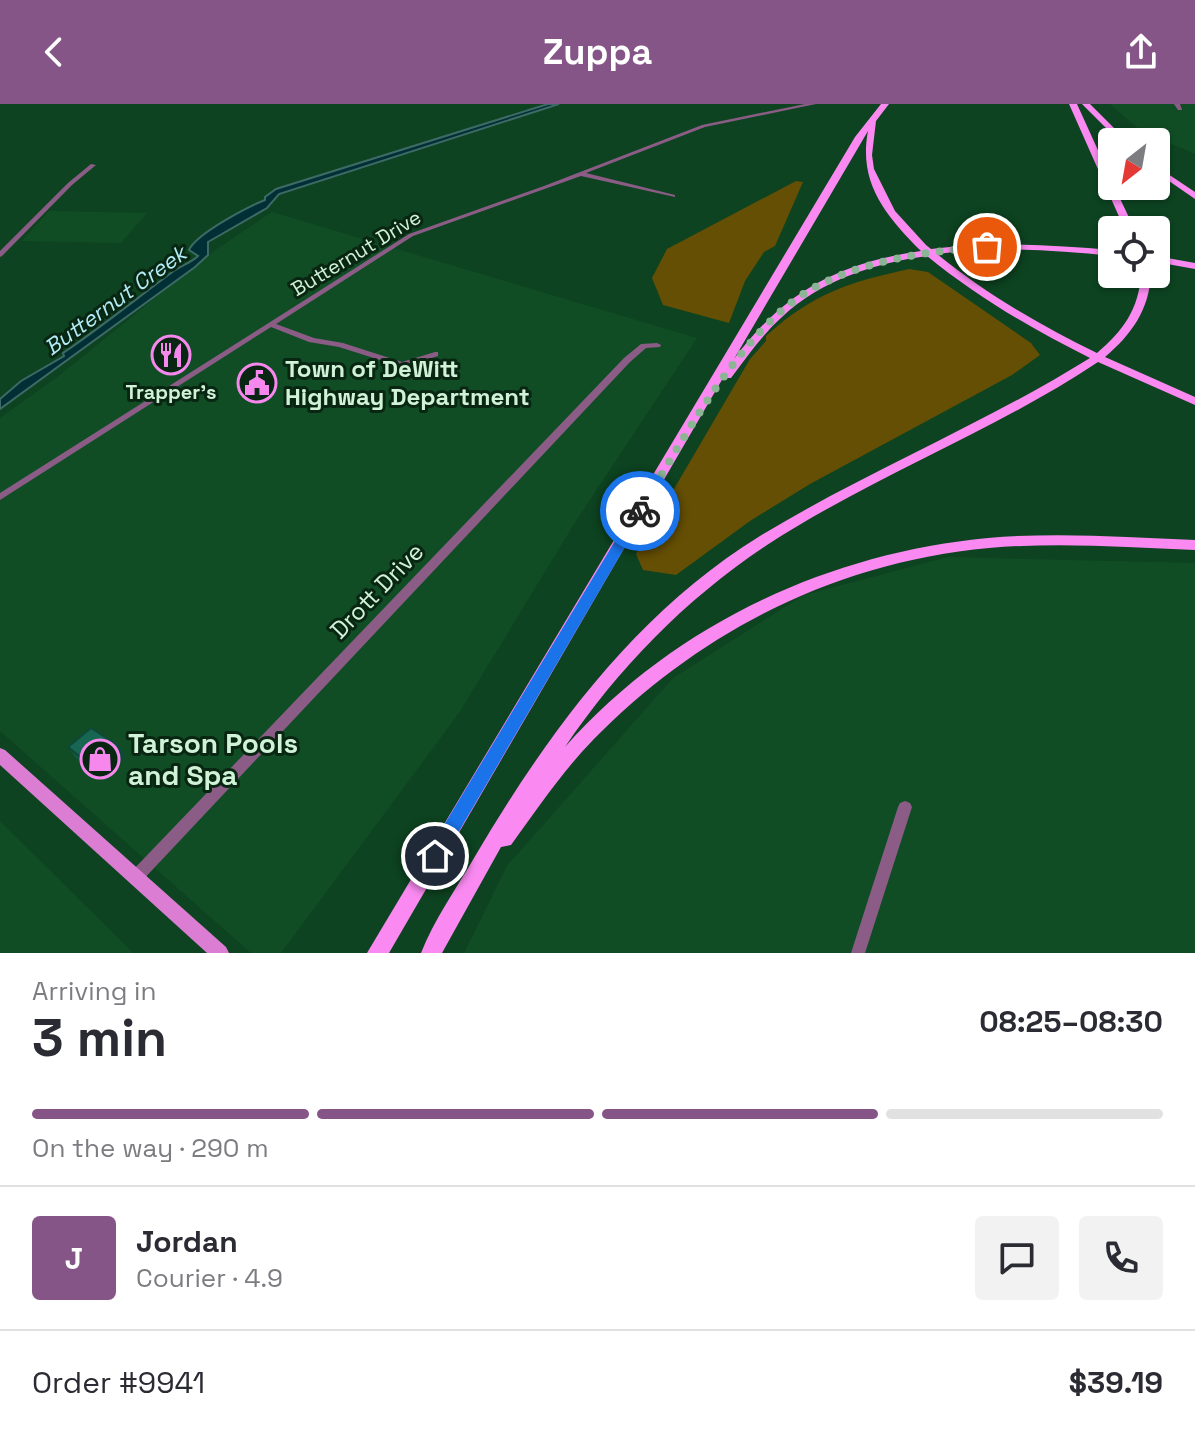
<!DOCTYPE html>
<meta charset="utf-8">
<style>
:root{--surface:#fff;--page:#f2f2f3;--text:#2b2b33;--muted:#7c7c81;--line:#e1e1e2;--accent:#865587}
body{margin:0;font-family:"Space Grotesk",sans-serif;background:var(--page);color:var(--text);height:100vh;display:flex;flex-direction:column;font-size:30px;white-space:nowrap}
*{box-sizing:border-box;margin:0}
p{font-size:26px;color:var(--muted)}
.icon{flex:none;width:44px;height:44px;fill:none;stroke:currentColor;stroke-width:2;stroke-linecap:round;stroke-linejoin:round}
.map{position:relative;height:849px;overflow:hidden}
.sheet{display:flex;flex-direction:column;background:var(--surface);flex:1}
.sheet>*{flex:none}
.needle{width:52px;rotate:211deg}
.fabs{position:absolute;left:1098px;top:24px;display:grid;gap:16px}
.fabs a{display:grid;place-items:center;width:72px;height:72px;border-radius:8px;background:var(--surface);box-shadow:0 2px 6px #0004;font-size:40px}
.pin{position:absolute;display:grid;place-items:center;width:68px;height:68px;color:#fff;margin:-34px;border:4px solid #fff;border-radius:50%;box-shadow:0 2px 8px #0007}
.courier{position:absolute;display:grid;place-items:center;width:80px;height:80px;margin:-40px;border:6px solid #1a73e8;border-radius:50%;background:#fff;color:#222;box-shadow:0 2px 10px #0007}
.overview em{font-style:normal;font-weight:600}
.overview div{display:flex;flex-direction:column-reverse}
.overview{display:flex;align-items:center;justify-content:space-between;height:136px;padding:0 32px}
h1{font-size:52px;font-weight:600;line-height:60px}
.bar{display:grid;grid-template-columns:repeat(4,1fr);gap:12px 8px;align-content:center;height:96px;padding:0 32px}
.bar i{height:10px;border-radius:6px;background:var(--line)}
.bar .selected{background:var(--accent)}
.bar p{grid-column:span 4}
.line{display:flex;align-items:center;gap:20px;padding:0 32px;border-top:2px solid var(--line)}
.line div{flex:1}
.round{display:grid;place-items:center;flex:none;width:84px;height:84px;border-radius:8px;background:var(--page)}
header{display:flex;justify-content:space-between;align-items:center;height:104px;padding:0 32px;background:var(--accent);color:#fff;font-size:36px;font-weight:600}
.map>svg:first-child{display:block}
.built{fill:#104d25}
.green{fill:#654f04}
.water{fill:#002f36;stroke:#3e6a66;stroke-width:2}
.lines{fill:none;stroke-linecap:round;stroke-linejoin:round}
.minor{fill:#8b5d86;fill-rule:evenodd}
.major{fill:#db7ed3;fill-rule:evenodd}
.highway{fill:#fa8af1;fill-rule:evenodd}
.wall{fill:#135846}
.shaded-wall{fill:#0f4739}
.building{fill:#166651;stroke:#0f4739;stroke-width:2}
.route{fill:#1a73e8}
.done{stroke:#8cb596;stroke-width:8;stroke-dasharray:0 14.4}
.labels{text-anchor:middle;stroke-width:6;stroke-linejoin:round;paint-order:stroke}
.far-street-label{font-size:20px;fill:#d0f2d6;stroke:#092612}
.far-poi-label{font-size:20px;font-weight:bold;fill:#d0f2d6;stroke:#092612}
.far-water-label{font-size:22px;font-style:italic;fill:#b1ecf7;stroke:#092612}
.poi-label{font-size:24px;font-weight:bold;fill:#d0f2d6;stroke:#092612;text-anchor:start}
.street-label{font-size:24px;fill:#d0f2d6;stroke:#092612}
.near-poi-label{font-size:28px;font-weight:bold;fill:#d0f2d6;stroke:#092612;text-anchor:start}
</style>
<header><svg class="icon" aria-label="back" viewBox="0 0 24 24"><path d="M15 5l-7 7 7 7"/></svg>Zuppa<svg class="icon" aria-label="share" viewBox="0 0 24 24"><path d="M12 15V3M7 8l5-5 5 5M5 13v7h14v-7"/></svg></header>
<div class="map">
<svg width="1195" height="849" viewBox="0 0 1195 849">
<rect width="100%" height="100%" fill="#0d4320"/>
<g class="built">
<polygon points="1110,0 1195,0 1195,50 1141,27"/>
<polygon points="49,107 147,109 121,139 22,137"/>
<polygon points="272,108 697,234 574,420 459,609 281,849 251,849 0,627 0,314 60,271 208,151"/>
<polygon points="948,453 1195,459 1195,849 464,849 507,762 673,574 804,491"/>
<polygon points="0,717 133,849 0,849"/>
</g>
<g class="green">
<polygon points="796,77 803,78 775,142 764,148 745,177 729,219 663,201 652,174 667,145"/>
<path d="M909 165 928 168 1031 239 1040 251 1012 271 810 380 750 417 676 471 643 466 636 450 750 255 766 237V232C812 190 849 178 909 165Z"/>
</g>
<path class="water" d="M548 0H559L279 90 267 104 208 138V151L195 163 0 305V295L21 277 64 252 63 249C100 224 136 195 171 169 180 162 191 159 198 152L189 146C196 130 247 103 265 96V93L276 85Z"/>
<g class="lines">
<g class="minor">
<polygon points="805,0 816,0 705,23 586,69 675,91 675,93 581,72 413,132 276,220 314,234 343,239 402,258 435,248 438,248 438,252 402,263 339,243 309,238 271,223 0,396 0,389 409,130 544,82 702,21"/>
<polygon points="1174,0 1180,0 1182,6 1178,6"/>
<polygon points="91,60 96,61 72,81 2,152 0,153 0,147 68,79"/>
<polygon points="657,239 661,241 660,243 646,244 630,258 140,779 135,781 130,779 128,774 130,769 624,254 641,240"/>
<polygon points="905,697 910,699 912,703 865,849 851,849 898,703 900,699"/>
</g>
<polygon class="major" points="0,644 5,646 226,843 229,849 207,849 0,661"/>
<g class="highway">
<path d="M881 0H889L876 17 872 51 874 65 895 107 926 141 931 145C991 137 1052 141 1112 146V152C1054 146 995 142 937 150 986 190 1040 221 1097 249 1123 227 1139 205 1141 170H1151C1149 206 1132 230 1105 253L1195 293V301L1098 258C993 328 873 372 767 441 687 494 619 563 565 643 673 521 828 449 988 434 1056 428 1126 433 1195 436V446C1127 443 1057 438 989 444 836 458 700 527 593 636 562 668 537 705 511 741L501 743 442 849H421C434 816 456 785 474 754 547 630 635 509 760 432 867 367 984 320 1090 254 1032 225 977 193 927 152 876 159 821 176 782 213 762 231 747 253 731 274H723L389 849H367L855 33ZM868 27C858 79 886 112 921 147 838 159 784 188 734 255Z"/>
<polygon points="1069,0 1077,0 1112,77 1112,82 1114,82 1135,126 1125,126"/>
<polygon points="1082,0 1090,0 1128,38 1120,38"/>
<polygon points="1156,62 1195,88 1195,95 1156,68"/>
<polygon points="1156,152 1195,159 1195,165 1156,158"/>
</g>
</g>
<polygon class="wall" points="119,642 125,652 121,656 122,658 103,675 75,653 68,643"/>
<polygon class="shaded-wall" points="119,642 125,652 121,656 122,658 103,675 95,665"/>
<polygon class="building" points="91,624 119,642 113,647 116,648 95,665 68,643"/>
<polygon class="route" points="640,403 646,407 441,758 435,760 429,758 426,752 429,746 635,404"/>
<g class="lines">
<path class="done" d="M640 407C680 340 742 225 810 186 863 156 927 147 987 143"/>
</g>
<defs>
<symbol id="restaurant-ring" viewBox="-11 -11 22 22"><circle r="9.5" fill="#092612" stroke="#f688ed" stroke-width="1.5"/><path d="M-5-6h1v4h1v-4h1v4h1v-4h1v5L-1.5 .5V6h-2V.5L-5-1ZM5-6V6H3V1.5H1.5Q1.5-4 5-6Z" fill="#f688ed"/></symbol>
<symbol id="civic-ring" viewBox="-11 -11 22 22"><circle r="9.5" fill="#092612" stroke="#f688ed" stroke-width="1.5"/><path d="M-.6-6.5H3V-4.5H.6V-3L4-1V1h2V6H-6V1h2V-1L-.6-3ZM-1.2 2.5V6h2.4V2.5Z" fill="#f688ed"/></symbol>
<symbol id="shop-ring" viewBox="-11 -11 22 22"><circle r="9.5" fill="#092612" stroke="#f688ed" stroke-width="1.5"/><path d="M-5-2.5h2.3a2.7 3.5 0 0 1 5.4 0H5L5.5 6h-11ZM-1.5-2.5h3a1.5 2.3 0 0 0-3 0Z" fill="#f688ed"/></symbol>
</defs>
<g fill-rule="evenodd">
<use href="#restaurant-ring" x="149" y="229" width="44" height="44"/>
<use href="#civic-ring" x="235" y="257" width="44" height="44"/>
<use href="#shop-ring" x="78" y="633" width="44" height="44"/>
</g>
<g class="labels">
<g class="far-street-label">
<text transform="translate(356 149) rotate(-31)" y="7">Butternut Drive</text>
</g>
<g class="far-poi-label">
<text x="171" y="295">Trapper's</text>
</g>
<g class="far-water-label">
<text transform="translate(115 196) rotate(-36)" y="8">Butternut Creek</text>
</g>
<g class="poi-label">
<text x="285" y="273">Town of DeWitt<tspan x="285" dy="28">Highway Department</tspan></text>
</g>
<g class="street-label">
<text transform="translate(377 487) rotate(-46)" y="8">Drott Drive</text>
</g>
<g class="near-poi-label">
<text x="128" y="649">Tarson Pools<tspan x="128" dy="32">and Spa</tspan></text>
</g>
</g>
</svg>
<div class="fabs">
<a><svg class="needle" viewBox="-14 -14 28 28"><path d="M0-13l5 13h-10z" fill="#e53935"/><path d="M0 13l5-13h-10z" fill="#7c7c81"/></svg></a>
<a><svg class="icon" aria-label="locate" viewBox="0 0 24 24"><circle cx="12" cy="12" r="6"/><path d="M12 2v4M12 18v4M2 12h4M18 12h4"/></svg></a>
</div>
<div class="pin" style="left:987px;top:143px;background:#ea580c"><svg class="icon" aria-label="bag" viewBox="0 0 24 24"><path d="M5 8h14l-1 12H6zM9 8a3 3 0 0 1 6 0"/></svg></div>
<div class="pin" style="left:435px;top:752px;background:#1f2937"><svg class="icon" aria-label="home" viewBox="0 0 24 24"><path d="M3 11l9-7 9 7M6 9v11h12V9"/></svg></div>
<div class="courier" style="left:640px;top:407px"><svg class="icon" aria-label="bike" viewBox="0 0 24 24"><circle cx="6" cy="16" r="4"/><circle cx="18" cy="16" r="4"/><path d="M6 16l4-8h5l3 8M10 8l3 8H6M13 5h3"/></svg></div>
</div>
<section class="sheet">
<div class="overview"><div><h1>3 min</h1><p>Arriving in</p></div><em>08:25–08:30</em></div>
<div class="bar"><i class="selected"></i><i class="selected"></i><i class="selected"></i><i></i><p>On the way · 290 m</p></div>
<div class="line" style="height:144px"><b class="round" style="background:var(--accent);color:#fff">J</b><div><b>Jordan</b><p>Courier · 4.9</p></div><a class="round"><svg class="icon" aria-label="chat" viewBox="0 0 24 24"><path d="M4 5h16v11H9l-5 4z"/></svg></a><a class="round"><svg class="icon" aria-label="phone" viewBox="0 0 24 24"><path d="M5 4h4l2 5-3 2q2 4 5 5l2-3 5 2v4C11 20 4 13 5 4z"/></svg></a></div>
<div class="line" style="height:104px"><div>Order #9941</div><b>$39.19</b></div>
</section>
